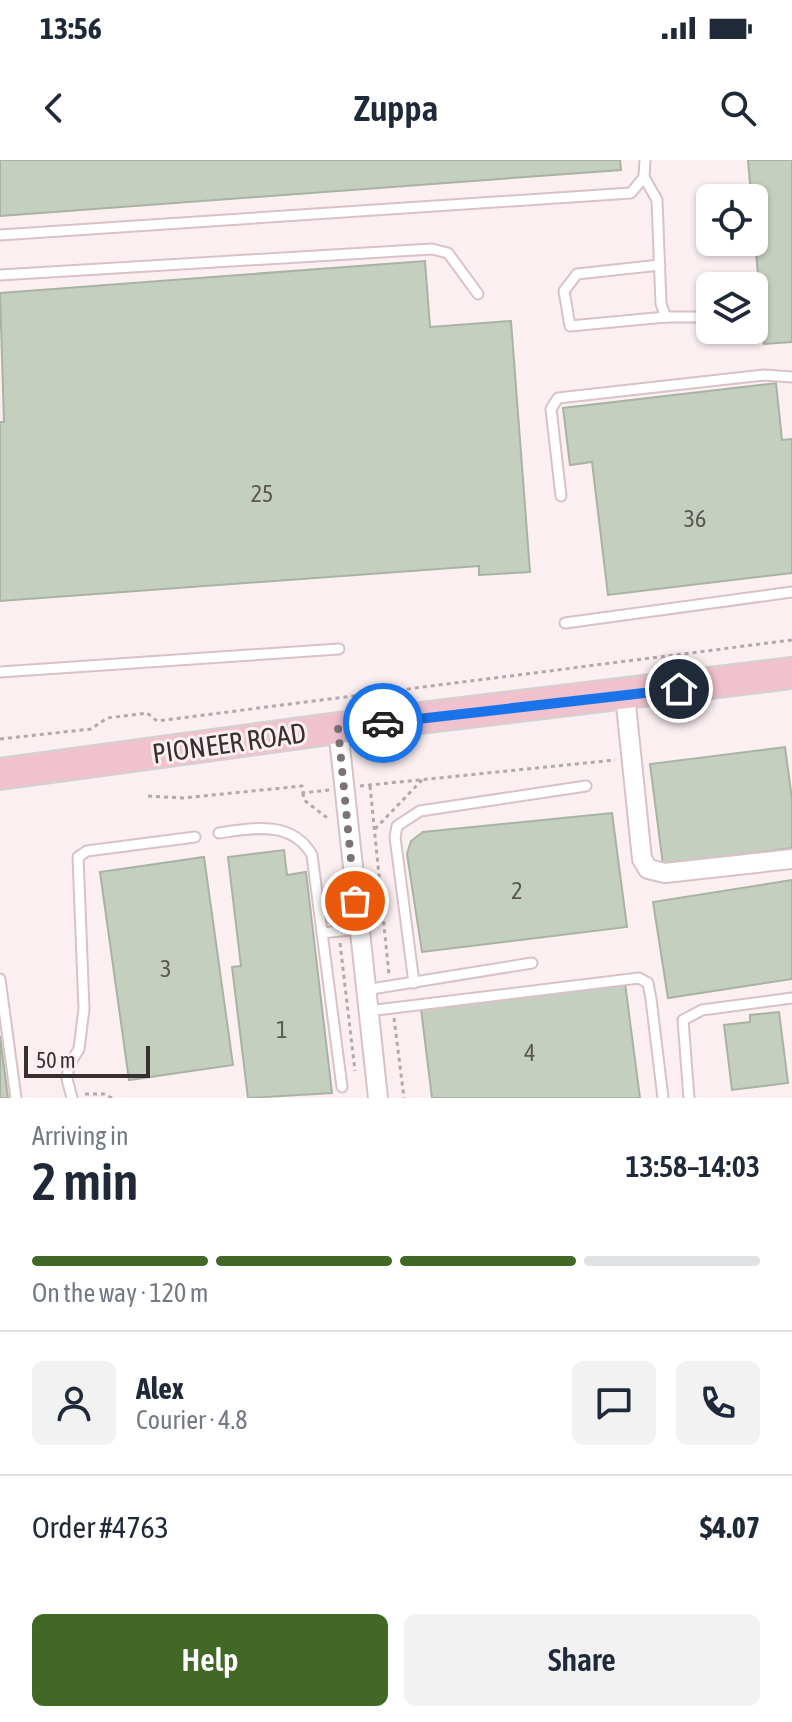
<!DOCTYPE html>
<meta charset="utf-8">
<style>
:root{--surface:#fff;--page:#f2f2f3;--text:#1f2937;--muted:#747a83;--line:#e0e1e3;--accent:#416925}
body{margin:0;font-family:"Asap Condensed",sans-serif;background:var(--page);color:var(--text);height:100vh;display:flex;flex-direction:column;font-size:30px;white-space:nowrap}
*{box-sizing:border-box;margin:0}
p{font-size:26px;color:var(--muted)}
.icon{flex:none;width:44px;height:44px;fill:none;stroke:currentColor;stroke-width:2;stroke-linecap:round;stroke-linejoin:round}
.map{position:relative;height:938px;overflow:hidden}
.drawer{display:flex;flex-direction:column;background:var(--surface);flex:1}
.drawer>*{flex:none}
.fabs{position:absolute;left:696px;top:24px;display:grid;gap:16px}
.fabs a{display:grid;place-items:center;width:72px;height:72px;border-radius:12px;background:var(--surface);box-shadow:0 2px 6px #0004;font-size:40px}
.scale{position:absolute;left:24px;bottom:20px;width:126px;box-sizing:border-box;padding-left:8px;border:4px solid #382f31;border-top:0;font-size:22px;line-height:28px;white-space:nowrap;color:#382f31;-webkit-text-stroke:6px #fceff2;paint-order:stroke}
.pin{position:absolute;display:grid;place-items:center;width:68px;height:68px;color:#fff;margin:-34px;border:4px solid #fff;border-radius:50%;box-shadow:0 2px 8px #0007}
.courier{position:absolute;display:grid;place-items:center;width:80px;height:80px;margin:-40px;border:6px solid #1a73e8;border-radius:50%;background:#fff;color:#222;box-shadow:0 2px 10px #0007}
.summary em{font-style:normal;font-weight:600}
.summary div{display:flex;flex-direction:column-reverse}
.summary{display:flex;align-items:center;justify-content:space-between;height:136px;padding:0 32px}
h1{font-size:52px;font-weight:600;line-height:60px}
.bar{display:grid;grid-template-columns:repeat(4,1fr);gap:12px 8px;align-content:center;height:96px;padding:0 32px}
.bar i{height:10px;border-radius:6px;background:var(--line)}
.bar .selected{background:var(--accent)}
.bar p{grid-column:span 4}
.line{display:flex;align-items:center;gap:20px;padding:0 32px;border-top:2px solid var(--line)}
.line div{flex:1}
.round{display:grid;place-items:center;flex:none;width:84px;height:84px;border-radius:12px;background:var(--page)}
.primary-button{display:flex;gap:16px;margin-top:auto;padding:16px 32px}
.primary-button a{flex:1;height:92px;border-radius:12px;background:var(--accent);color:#fff;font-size:32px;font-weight:600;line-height:92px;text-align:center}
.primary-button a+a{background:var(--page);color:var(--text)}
.status{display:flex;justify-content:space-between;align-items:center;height:56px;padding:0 40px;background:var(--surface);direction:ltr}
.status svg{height:22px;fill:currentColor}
header{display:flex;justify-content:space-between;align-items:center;height:104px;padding:0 32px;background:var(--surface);font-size:36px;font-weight:600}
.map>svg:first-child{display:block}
.building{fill:#c5cfbf;stroke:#a8b3a3;stroke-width:2}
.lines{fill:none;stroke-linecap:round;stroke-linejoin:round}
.service-casing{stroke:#d8c2c7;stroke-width:13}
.minor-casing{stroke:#d8c2c7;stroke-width:22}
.primary-casing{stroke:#d3d1d2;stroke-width:34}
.path{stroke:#b4a8ab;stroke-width:3;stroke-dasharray:4 4;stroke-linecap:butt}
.service{stroke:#fff;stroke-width:9}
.minor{stroke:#fff;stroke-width:18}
.primary{stroke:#efc2ce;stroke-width:30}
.done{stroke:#7d7275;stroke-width:8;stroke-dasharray:0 14.4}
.route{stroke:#1a73e8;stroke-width:10}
.labels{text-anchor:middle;stroke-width:6;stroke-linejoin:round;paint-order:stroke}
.number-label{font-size:24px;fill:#5b5754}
.street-label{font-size:28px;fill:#382f31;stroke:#fceff2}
</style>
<div class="status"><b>13:56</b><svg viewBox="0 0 49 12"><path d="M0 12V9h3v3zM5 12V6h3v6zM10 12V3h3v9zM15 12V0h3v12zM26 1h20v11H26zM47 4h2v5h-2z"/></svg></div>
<header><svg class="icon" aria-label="back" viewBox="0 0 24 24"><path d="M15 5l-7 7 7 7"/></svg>Zuppa<svg class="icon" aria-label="search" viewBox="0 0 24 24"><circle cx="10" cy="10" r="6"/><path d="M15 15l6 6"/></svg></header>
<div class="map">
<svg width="792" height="938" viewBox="0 0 792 938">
<rect width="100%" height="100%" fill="#fceff2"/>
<g class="building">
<polygon points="0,0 620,0 621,10 0,56"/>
<polygon points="748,0 792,0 792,182 764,184"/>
<polygon points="425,101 430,167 511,161 530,412 479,415 479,406 0,441 0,262 4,262 0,133"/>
<polygon points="776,223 782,280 792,279 792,413 608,435 592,302 570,305 563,248"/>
<polygon points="785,587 792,639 792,688 663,705 650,604"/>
<polygon points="612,653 627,767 422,792 407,694 411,681 423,672"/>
<polygon points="284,690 287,715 306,712 332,933 248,938 232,807 241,806 228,697"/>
<polygon points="204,697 233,905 129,920 100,712"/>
<polygon points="792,720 792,819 668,838 653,742"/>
<polygon points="625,823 640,938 432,938 421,849"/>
<polygon points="779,852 788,923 732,930 724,865 750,862 750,855"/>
<polygon points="0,876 8,938 0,938"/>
</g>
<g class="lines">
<defs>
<g id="service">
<polyline points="644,17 657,40 661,144 666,157 710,157"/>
<polyline points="0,75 631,33 644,17 645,0"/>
<polyline points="660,105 577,114 564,131 570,166 666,157"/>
<polyline points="0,115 432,89 448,93 478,134"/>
<polyline points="561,336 551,249 558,238 764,215 792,217"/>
<polyline points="565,463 792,432"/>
<polyline points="0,512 339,489"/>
<path d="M219 673C253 668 292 660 312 695L342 927"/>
<polyline points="322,773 358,769"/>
<polyline points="0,819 16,938"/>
<polyline points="414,823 395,677 397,666 420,651 586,626"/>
<polyline points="365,830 532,803"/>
<polyline points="368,851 639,818 648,823 651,839 663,938"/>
<polyline points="72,938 67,919 69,905 79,889 84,849 78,697 87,691 195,677"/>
<polyline points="689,938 683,860 702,850 792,838"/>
</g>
<g id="minor">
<polyline points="625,535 642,699 648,709 665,713 792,699"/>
<polyline points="338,568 378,938"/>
</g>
<polyline id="primary" points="0,614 338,568 792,513"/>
</defs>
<use href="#service" class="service-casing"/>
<use href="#minor" class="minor-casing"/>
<use href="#primary" class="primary-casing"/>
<g class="path">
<polyline points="0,579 91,569 107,558 147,553 157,561 792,480"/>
<polyline points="360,626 615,600"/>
<polyline points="370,626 389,815"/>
<polyline points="303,633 304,640 330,660"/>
<polyline points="148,636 183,638 302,626 303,633 329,630"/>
<polyline points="375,669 422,620"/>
<polyline points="340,783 355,911"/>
<polyline points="394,858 404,938"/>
<polyline points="85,934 104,934 112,938"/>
</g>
<use href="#service" class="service"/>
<use href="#minor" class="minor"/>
<use href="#primary" class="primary"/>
</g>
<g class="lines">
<polyline class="done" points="355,741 338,568 383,563"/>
<polyline class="route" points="383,563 679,529"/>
</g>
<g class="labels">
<g class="number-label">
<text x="262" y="342">25</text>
<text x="695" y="367">36</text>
<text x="517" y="739">2</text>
<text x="166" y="817">3</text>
<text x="282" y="878">1</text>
<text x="530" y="901">4</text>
</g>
<g class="street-label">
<text transform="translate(229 583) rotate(-8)" y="10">PIONEER ROAD</text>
</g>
</g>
</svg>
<div class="fabs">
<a><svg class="icon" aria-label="locate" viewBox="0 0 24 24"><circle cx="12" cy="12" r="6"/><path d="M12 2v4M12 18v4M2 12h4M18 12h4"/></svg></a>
<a><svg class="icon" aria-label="layers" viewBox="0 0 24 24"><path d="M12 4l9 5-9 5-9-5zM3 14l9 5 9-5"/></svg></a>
</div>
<div class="scale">50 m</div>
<div class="pin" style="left:355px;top:741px;background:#ea580c"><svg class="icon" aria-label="bag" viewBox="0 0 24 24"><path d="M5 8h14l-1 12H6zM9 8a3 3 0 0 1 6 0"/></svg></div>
<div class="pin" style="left:679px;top:529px;background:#1f2937"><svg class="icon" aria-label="home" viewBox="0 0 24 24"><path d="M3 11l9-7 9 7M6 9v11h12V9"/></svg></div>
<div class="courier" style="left:383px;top:563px"><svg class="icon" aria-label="car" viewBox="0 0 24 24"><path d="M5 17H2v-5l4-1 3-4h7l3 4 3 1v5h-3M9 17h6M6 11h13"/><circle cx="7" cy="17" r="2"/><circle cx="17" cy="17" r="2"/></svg></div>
</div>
<section class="drawer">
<div class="summary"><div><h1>2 min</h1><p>Arriving in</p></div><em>13:58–14:03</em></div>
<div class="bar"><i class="selected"></i><i class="selected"></i><i class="selected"></i><i></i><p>On the way · 120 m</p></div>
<div class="line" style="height:144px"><a class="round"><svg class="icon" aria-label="person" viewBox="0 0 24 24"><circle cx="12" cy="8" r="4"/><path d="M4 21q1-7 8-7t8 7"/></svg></a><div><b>Alex</b><p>Courier · 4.8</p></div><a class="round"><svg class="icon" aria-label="chat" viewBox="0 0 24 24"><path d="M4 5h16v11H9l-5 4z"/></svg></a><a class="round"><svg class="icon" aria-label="phone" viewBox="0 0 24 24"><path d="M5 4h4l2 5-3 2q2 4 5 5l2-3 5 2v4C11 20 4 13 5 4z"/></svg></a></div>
<div class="line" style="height:104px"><div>Order #4763</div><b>$4.07</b></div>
<div class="primary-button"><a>Help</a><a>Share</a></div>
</section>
